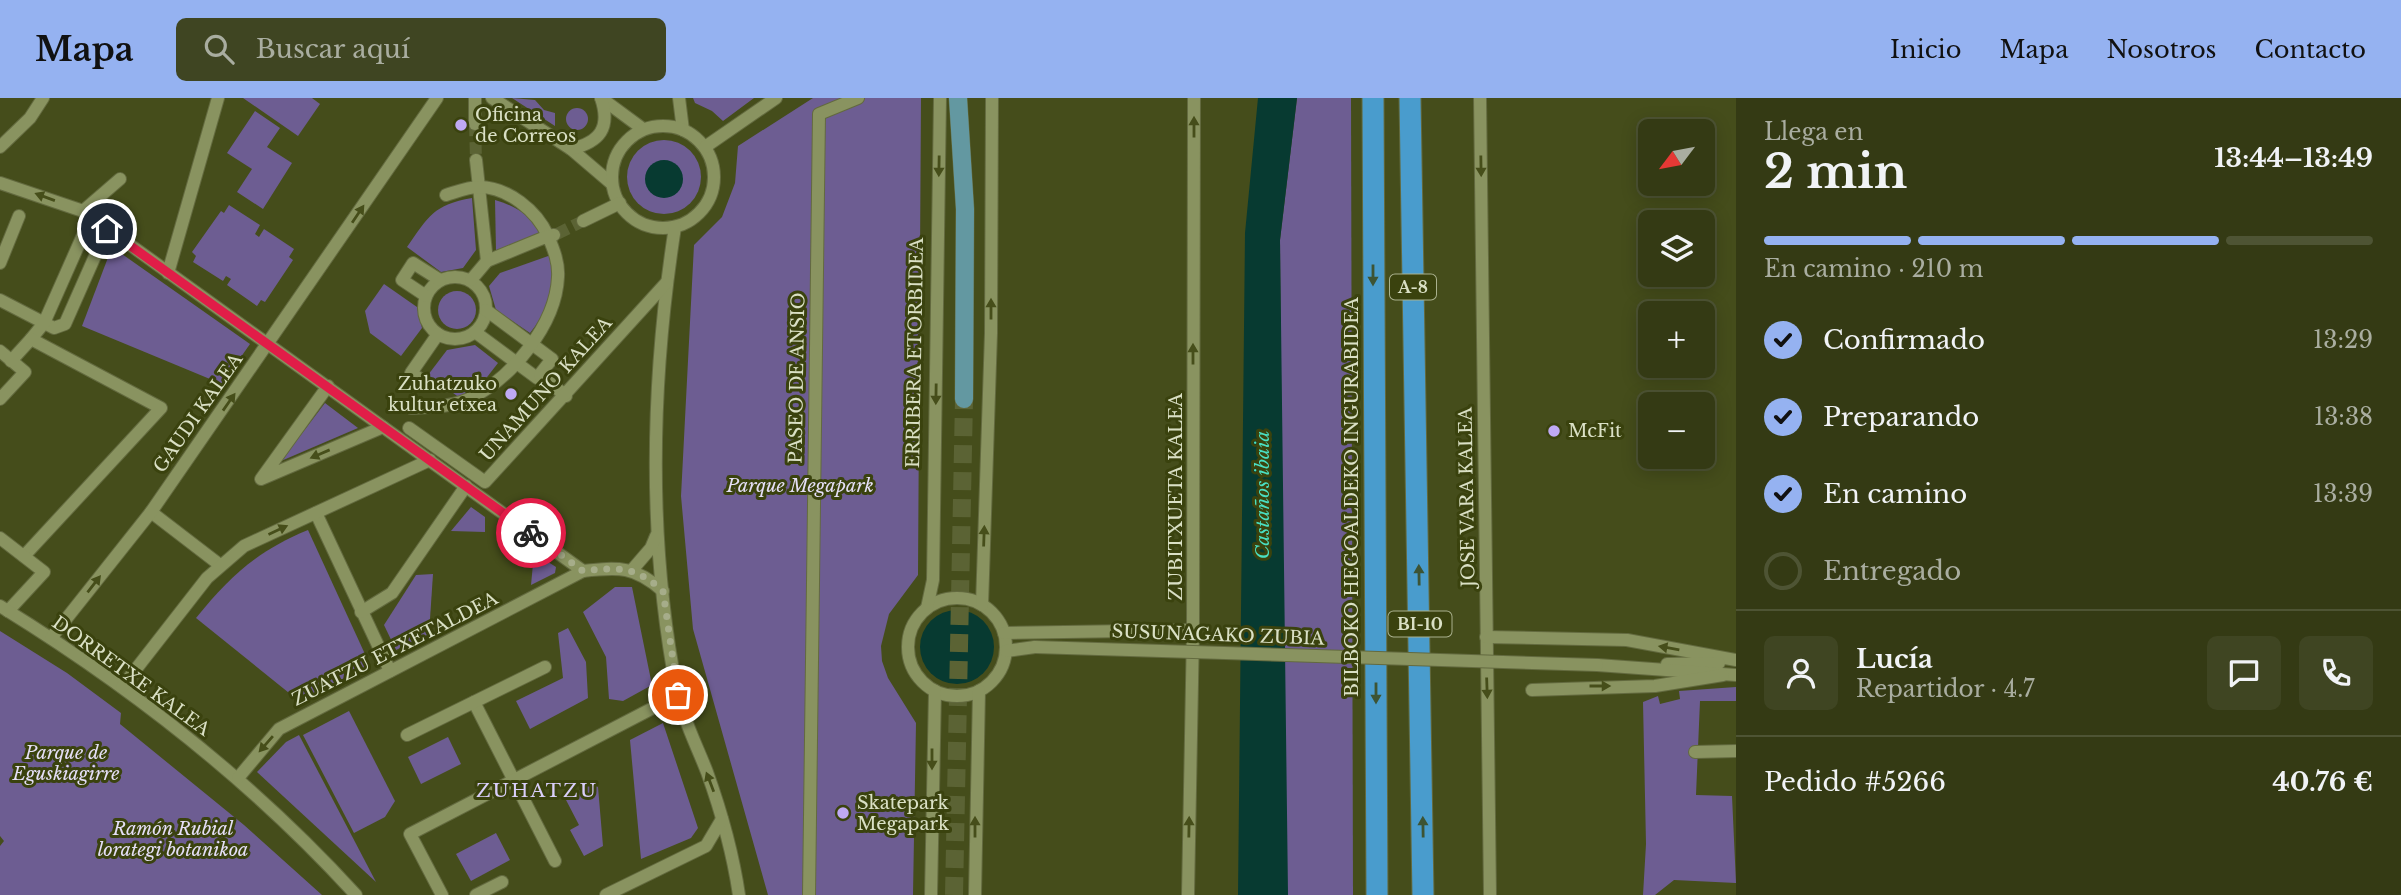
<!DOCTYPE html>
<html lang="es">
<meta charset="utf-8">
<style>
:root{--surface:#343a14;--page:#3f4522;--text:#f1f3f6;--muted:#a9ada0;--line:#4e5434;--accent:#95b2f1}
body{margin:0;font-family:"Libre Baskerville",serif;background:var(--page);color:var(--text);height:100vh;display:flex;flex-direction:column;font-size:26px;white-space:nowrap}
*{box-sizing:border-box;margin:0}
p{font-size:23px;color:var(--muted)}
.icon{flex:none;width:38px;height:38px;fill:none;stroke:currentColor;stroke-width:2;stroke-linecap:round;stroke-linejoin:round}
.map{position:relative;flex:1;overflow:hidden}
.panel{display:flex;flex-direction:column;background:var(--surface);width:665px}
.panel>*{flex:none}
.needle{width:46px;rotate:238deg}
.tools{position:absolute;left:1638px;top:21px;display:grid;gap:14px}
.tools a{display:grid;place-items:center;width:77px;height:77px;border-radius:10px;background:var(--surface);box-shadow:0 4px 18px #0003,0 0 0 2px var(--line);font-size:35px}
.pin{position:absolute;display:grid;place-items:center;width:60px;height:60px;color:#fff;margin:-30px;border:4px solid #fff;border-radius:50%;box-shadow:0 2px 7px #0007}
.courier{position:absolute;display:grid;place-items:center;width:70px;height:70px;margin:-35px;border:5px solid #e11d48;border-radius:50%;background:#fff;color:#222;box-shadow:0 2px 9px #0007}
.overview em{font-style:normal;font-weight:700}
.overview div{display:flex;flex-direction:column-reverse}
.overview{display:flex;align-items:center;justify-content:space-between;height:119px;padding:0 28px}
h1{font-size:46px;font-weight:700;line-height:52px}
.bar{display:grid;grid-template-columns:repeat(4,1fr);gap:10px 7px;align-content:center;height:84px;padding:0 28px}
.bar i{height:9px;border-radius:5px;background:var(--line)}
.bar .active{background:var(--accent)}
.bar p{grid-column:span 4}
.line{display:flex;align-items:center;gap:18px;padding:0 28px;border-top:2px solid var(--line)}
.line div{flex:1}
.round{display:grid;place-items:center;flex:none;width:74px;height:74px;border-radius:10px;background:var(--page)}
ol{padding:0 28px;list-style:none}
li{display:flex;align-items:center;gap:21px;height:77px}
li p{margin-inline-start:auto}
li .icon{padding:7px;border-radius:50%;background:var(--accent);color:#111;stroke-width:4}
li:last-child{color:var(--muted)}
li i{width:38px;height:38px;border:4px solid var(--line);border-radius:50%}
header{display:flex;align-items:center;gap:42px;box-sizing:border-box;height:98px;padding:0 35px;background:var(--accent);color:#111}
header strong{font-size:33px}
nav{display:flex;gap:38px;margin-inline-start:auto;font-size:24px}
.search{width:490px;height:63px;background:var(--page);display:flex;align-items:center;gap:18px;box-sizing:border-box;padding:0 24px;border-radius:10px;color:var(--muted);font-size:26px}
main{display:flex;flex:1;min-height:0}
.map>svg:first-child{display:block}
.green{fill:#6d5d92}
.water{fill:#073a31}
.lines{fill:none;stroke-linecap:round;stroke-linejoin:round}
.minor-tunnel{stroke:#5b6334;stroke-width:12;stroke-dasharray:12 6;stroke-linecap:butt}
.major-tunnel{stroke:#5b6334;stroke-width:18;stroke-dasharray:18 9;stroke-linecap:butt}
.minor-casing{stroke:#636a3f;stroke-width:14}
.major-casing{stroke:#636a3f;stroke-width:19}
.highway-casing{stroke:#636a3f;stroke-width:23}
.minor{stroke:#899360;stroke-width:12}
.major{stroke:#6398a1;stroke-width:18}
.highway{stroke:#499ccd;stroke-width:21}
.minor-bridge-casing{stroke:#636a3f;stroke-width:14;stroke-linecap:butt}
.minor-bridge{stroke:#899360;stroke-width:12}
.oneway{fill:#464e1a}
.oneway2{fill:#3d5434}
.done{stroke:#a6ad8a;stroke-width:7;stroke-dasharray:0 12.6}
.route{stroke:#e11d48;stroke-width:9}
.poi-dot{fill:#bfa9f4;stroke:#3a420e;stroke-width:2.5}
.labels{text-anchor:middle;stroke-width:6;stroke-linejoin:round;paint-order:stroke}
.shield{fill:#3a420e;stroke:#aab18e;stroke-width:2}
.shield-label{font-size:16px;font-weight:bold;fill:#dae0c5}
.poi-label{font-size:18px;fill:#dae0c5;stroke:#3a420e;text-anchor:start}
.street-label{font-size:18px;fill:#dae0c5;stroke:#3a420e}
.park-label{font-size:18px;font-style:italic;fill:#e5dff7;stroke:#3a420e}
.water-label{font-size:19px;font-style:italic;fill:#49dfc2;stroke:#3a420e}
.neighbourhood-label{font-size:19px;letter-spacing:2px;fill:#d9cef9;stroke:#3a420e}
</style>
<header>
<strong>Mapa</strong>
<div class="search"><svg class="icon" aria-label="search" viewBox="0 0 24 24"><circle cx="10" cy="10" r="6"/><path d="M15 15l6 6"/></svg>Buscar aquí</div>
<nav><a>Inicio</a><a>Mapa</a><a>Nosotros</a><a>Contacto</a></nav>
</header>
<main>
<div class="map">
<svg width="1736" height="797" viewBox="0 0 1736 797">
<rect width="100%" height="100%" fill="#454d1b"/>
<g class="green">
<polygon points="243,0 312,0 320,6 298,38"/>
<polygon points="512,0 535,2 544,12 555,15 555,28"/>
<polygon points="693,0 754,0 723,23 712,13 695,5"/>
<polygon points="813,0 921,0 918,477 889,516 881,548 882,563 888,580 916,625 913,797 768,797 693,531 681,398 694,147 722,119 735,85 738,48"/>
<polygon points="1297,0 1351,0 1353,797 1285,797 1280,142"/>
<circle cx="577" cy="21" r="11"/>
<polygon points="255,13 280,30 267,49 292,65 263,111 237,94 252,71 227,55"/>
<circle cx="664" cy="79" r="37"/>
<path d="M472 100 476 152 463 170 441 174 407 149C429 118 433 107 472 100Z"/>
<path d="M495 102C516 108 531 118 543 136L496 153Z"/>
<polygon points="229,107 260,127 255,136 259,139 264,131 294,151 289,159 293,162 265,204 261,202 257,208 227,187 231,181 226,178 223,183 193,164 196,158 192,154 221,113 224,115"/>
<polygon points="112,149 250,246 222,286 82,228"/>
<path d="M551 157C557 185 548 213 530 235L496 212 489 188 500 175Z"/>
<polygon points="384,186 417,209 422,230 401,258 370,235 365,213"/>
<circle cx="457" cy="212" r="19"/>
<polygon points="475,247 498,265 477,292 460,300 428,277 447,252"/>
<polygon points="325,305 358,330 281,363"/>
<polygon points="471,409 485,419 485,434 451,433"/>
<path d="M308 432 370 567 299 603 196 520C230 478 257 453 308 432Z"/>
<polygon points="534,455 556,469 555,475 531,487"/>
<polygon points="433,476 429,536 396,552 384,527 416,477"/>
<polygon points="615,489 632,489 652,587 623,603 609,601 606,559 583,514"/>
<polygon points="568,530 586,564 588,600 530,631 516,603 563,580 558,535"/>
<polygon points="0,533 67,575 121,615 120,626 244,727 322,797 0,797 0,748 4,743 0,738"/>
<polygon points="1736,589 1736,603 1700,603 1696,697 1732,698 1736,785 1674,782 1655,797 1643,797 1646,746 1643,604 1658,598 1660,606 1680,601 1679,593"/>
<polygon points="349,613 395,703 385,719 354,735 303,637"/>
<polygon points="663,625 698,730 691,740 641,761 630,642"/>
<polygon points="299,637 376,784 257,674 286,644"/>
<polygon points="448,639 461,666 421,686 408,659"/>
<polygon points="592,686 598,689 603,748 584,758 570,732 579,727 565,700"/>
<polygon points="496,735 510,762 471,783 456,756"/>
</g>
<g class="water">
<polygon points="1258,0 1297,0 1280,142 1288,797 1238,797 1245,135"/>
<circle cx="664" cy="81" r="19"/>
<circle cx="957" cy="549" r="37"/>
</g>
<g class="lines">
<g class="minor-tunnel">
<polyline points="475,26 476,62"/>
<polyline points="557,136 583,123"/>
</g>
<polyline class="major-tunnel" points="954,797 964,301"/>
<defs>
<g id="minor">
<polyline points="475,0 475,26"/>
<polyline points="492,0 571,51 612,86"/>
<polyline points="601,0 643,31"/>
<polyline points="679,0 683,32"/>
<polyline points="1480,0 1490,797"/>
<circle cx="663" cy="79" r="51"/>
<polyline points="0,49 30,20 43,0"/>
<polyline points="705,49 776,0"/>
<path d="M571 51C600 44 611 30 601 0"/>
<polyline points="476,62 487,163"/>
<path d="M0 85 83 113 583 473C619 469 635 468 663 493"/>
<path d="M446 97C456 94 468 89 479 89 508 89 537 113 548 138L554 137"/>
<polyline points="83,113 120,81"/>
<polyline points="583,123 620,105"/>
<path d="M675 129C651 283 647 440 677 594 683 621 697 648 707 674 721 713 733 756 739 797"/>
<polyline points="0,165 19,118"/>
<polyline points="168,175 218,0"/>
<circle cx="455" cy="210" r="31"/>
<polyline points="426,198 402,182 413,165 440,182"/>
<polyline points="0,202 54,230 65,226 107,131"/>
<polyline points="475,234 537,280 552,261 486,212"/>
<polyline points="31,241 44,225 91,119"/>
<polyline points="0,253 25,274 0,301"/>
<polyline points="11,263 31,241 161,310 24,458"/>
<polyline points="540,277 566,298"/>
<polyline points="428,286 411,275 438,236"/>
<polyline points="328,288 261,381 383,329"/>
<path d="M411 310C431 309 451 309 469 301 511 281 556 227 558 179 559 165 554 152 548 138L487 163 471 182"/>
<polyline points="409,330 485,384 667,184"/>
<polyline points="151,414 220,467"/>
<polyline points="316,415 390,573"/>
<polyline points="0,440 44,474 8,513"/>
<polyline points="632,472 651,450 656,438"/>
<circle cx="957" cy="549" r="49"/>
<polyline points="982,507 991,235 992,0"/>
<path d="M0 508C130 588 253 684 356 797"/>
<polyline points="927,510 933,482 940,0"/>
<polyline points="361,514 392,495 466,388"/>
<polyline points="1004,535 1193,532"/>
<polyline points="1486,539 1627,542 1736,562"/>
<polyline points="51,540 151,414 437,0"/>
<polyline points="1006,553 1035,549"/>
<polyline points="1667,566 1719,565"/>
<polyline points="1597,567 1736,577"/>
<polyline points="122,589 207,480 244,448 430,362"/>
<polyline points="1532,592 1655,588 1723,577"/>
<polyline points="474,604 555,763"/>
<polyline points="407,637 545,569"/>
<polyline points="1695,654 1736,653"/>
<polyline points="238,680 279,631 583,473"/>
<polyline points="442,797 410,736 678,597"/>
<polyline points="476,797 502,784"/>
<polyline points="606,797 706,748 722,721"/>
<polyline points="809,797 819,16 858,0"/>
<polyline points="931,797 935,593"/>
<polyline points="975,797 979,593"/>
<polyline points="1188,797 1193,532 1194,0"/>
</g>
<polyline id="major" points="958,0 965,111 964,301"/>
<g id="highway">
<polyline points="1373,0 1377,797"/>
<polyline points="1410,0 1423,797"/>
</g>
</defs>
<use href="#minor" class="minor-casing"/>
<use href="#major" class="major-casing"/>
<use href="#highway" class="highway-casing"/>
<use href="#minor" class="minor"/>
<use href="#major" class="major"/>
<use href="#highway" class="highway"/>
<defs>
<polyline id="minor-bridge" points="1035,549 1597,567"/>
</defs>
<use href="#minor-bridge" class="minor-bridge-casing"/>
<use href="#minor-bridge" class="minor-bridge"/>
</g>
<defs><path id="oneway-solid" d="M-6-.8H1V-3.2L6.5 0L1 3.2V.8H-6Z" transform="scale(1.75)"/></defs>
<g class="oneway">
<use href="#oneway-solid" transform="translate(1194 29) rotate(-90)"/>
<use href="#oneway-solid" transform="translate(939 68) rotate(91)"/>
<use href="#oneway-solid" transform="translate(1481 68) rotate(89)"/>
<use href="#oneway-solid" transform="translate(45 99) rotate(-160)"/>
<use href="#oneway-solid" transform="translate(358 116) rotate(-56)"/>
<use href="#oneway-solid" transform="translate(991 211) rotate(-90)"/>
<use href="#oneway-solid" transform="translate(1193 256) rotate(-90)"/>
<use href="#oneway-solid" transform="translate(936 296) rotate(91)"/>
<use href="#oneway-solid" transform="translate(229 304) rotate(-55)"/>
<use href="#oneway-solid" transform="translate(320 356) rotate(157)"/>
<use href="#oneway-solid" transform="translate(278 432) rotate(-25)"/>
<use href="#oneway-solid" transform="translate(984 438) rotate(-88)"/>
<use href="#oneway-solid" transform="translate(94 486) rotate(-52)"/>
<use href="#oneway-solid" transform="translate(1669 550) rotate(-170)"/>
<use href="#oneway-solid" transform="translate(1600 588)"/>
<use href="#oneway-solid" transform="translate(1487 590) rotate(88)"/>
<use href="#oneway-solid" transform="translate(266 646) rotate(131)"/>
<use href="#oneway-solid" transform="translate(932 661) rotate(90)"/>
<use href="#oneway-solid" transform="translate(710 684) rotate(-111)"/>
<use href="#oneway-solid" transform="translate(975 729) rotate(-90)"/>
<use href="#oneway-solid" transform="translate(1189 729) rotate(-89)"/>
</g>
<g class="oneway2">
<use href="#oneway-solid" transform="translate(1373 177) rotate(90)"/>
<use href="#oneway-solid" transform="translate(1419 477) rotate(-91)"/>
<use href="#oneway-solid" transform="translate(1376 595) rotate(90)"/>
<use href="#oneway-solid" transform="translate(1423 729) rotate(-91)"/>
</g>
<g class="lines">
<path class="done" d="M531 435 583 473C619 469 635 468 663 493L678 597"/>
<polyline class="route" points="107,131 531,435"/>
</g>
<g class="poi-dot">
<circle cx="461" cy="27" r="7"/>
<circle cx="511" cy="296" r="7"/>
<circle cx="1554" cy="333" r="7"/>
<circle cx="843" cy="715" r="7"/>
</g>
<g class="labels">
<g class="shield">
<rect x="1390" y="176.5" width="46" height="25" rx="5"/>
<rect x="1388.5" y="513.5" width="63" height="25" rx="5"/>
</g>
<g class="shield-label">
<text x="1413" y="195">A-8</text>
<text x="1420" y="532">BI-10</text>
</g>
<g class="poi-label">
<text x="475" y="23">Oficina<tspan x="475" dy="21">de Correos</tspan></text>
<text x="497" y="292" text-anchor="end">Zuhatzuko<tspan x="497" dy="21">kultur etxea</tspan></text>
<text x="1568" y="339">McFit</text>
<text x="857" y="711">Skatepark<tspan x="857" dy="21">Megapark</tspan></text>
</g>
<g class="street-label">
<text transform="translate(915 255) rotate(-89)" y="6">ERRIBERA ETORBIDEA</text>
<text transform="translate(797 280) rotate(-89)" y="6">PASEO DE ANSIO</text>
<text transform="translate(546 291) rotate(-48)" y="6">UNAMUNO KALEA</text>
<text transform="translate(198 315) rotate(-55)" y="6">GAUDI KALEA</text>
<text transform="translate(1176 399) rotate(-90)" y="6">ZUBITXUETA KALEA</text>
<text transform="translate(1352 399) rotate(-90)" y="6">BILBOKO HEGOALDEKO INGURABIDEA</text>
<text transform="translate(1467 399) rotate(-91)" y="6">JOSE VARA KALEA</text>
<text transform="translate(1218 537) rotate(2)" y="6">SUSUNAGAKO ZUBIA</text>
<text transform="translate(395 551) rotate(-27)" y="6">ZUATZU ETXETALDEA</text>
<text transform="translate(131 578) rotate(36)" y="6">DORRETXE KALEA</text>
</g>
<g class="park-label">
<text x="800" y="394">Parque Megapark</text>
<text x="66" y="661">Parque de<tspan x="66" dy="21">Eguskiagirre</tspan></text>
<text x="173" y="737">Ramón Rubial<tspan x="173" dy="21">lorategi botanikoa</tspan></text>
</g>
<g class="water-label">
<text transform="translate(1262 397) rotate(-90)" y="7">Castaños ibaia</text>
</g>
<g class="neighbourhood-label">
<text x="537" y="699">ZUHATZU</text>
</g>
</g>
</svg>
<div class="tools">
<a><svg class="needle" viewBox="-14 -14 28 28"><path d="M0-13l5 13h-10z" fill="#e53935"/><path d="M0 13l5-13h-10z" fill="#a9ada0"/></svg></a>
<a><svg class="icon" aria-label="layers" viewBox="0 0 24 24"><path d="M12 4l9 5-9 5-9-5zM3 14l9 5 9-5"/></svg></a>
<a>+</a>
<a>−</a>
</div>
<div class="pin" style="left:678px;top:597px;background:#ea580c"><svg class="icon" aria-label="bag" viewBox="0 0 24 24"><path d="M5 8h14l-1 12H6zM9 8a3 3 0 0 1 6 0"/></svg></div>
<div class="pin" style="left:107px;top:131px;background:#1f2937"><svg class="icon" aria-label="home" viewBox="0 0 24 24"><path d="M3 11l9-7 9 7M6 9v11h12V9"/></svg></div>
<div class="courier" style="left:531px;top:435px"><svg class="icon" aria-label="bike" viewBox="0 0 24 24"><circle cx="6" cy="16" r="4"/><circle cx="18" cy="16" r="4"/><path d="M6 16l4-8h5l3 8M10 8l3 8H6M13 5h3"/></svg></div>
</div>
<section class="panel">
<div class="overview"><div><h1>2 min</h1><p>Llega en</p></div><em>13:44–13:49</em></div>
<div class="bar"><i class="active"></i><i class="active"></i><i class="active"></i><i></i><p>En camino · 210 m</p></div>
<ol>
<li><svg class="icon" aria-label="check" viewBox="0 0 24 24"><path d="M5 12l5 5 9-10"/></svg>Confirmado<p>13:29</p></li>
<li><svg class="icon" aria-label="check" viewBox="0 0 24 24"><path d="M5 12l5 5 9-10"/></svg>Preparando<p>13:38</p></li>
<li><svg class="icon" aria-label="check" viewBox="0 0 24 24"><path d="M5 12l5 5 9-10"/></svg>En camino<p>13:39</p></li>
<li><i></i>Entregado</li>
</ol>
<div class="line" style="height:126px"><a class="round"><svg class="icon" aria-label="person" viewBox="0 0 24 24"><circle cx="12" cy="8" r="4"/><path d="M4 21q1-7 8-7t8 7"/></svg></a><div><b>Lucía</b><p>Repartidor · 4.7</p></div><a class="round"><svg class="icon" aria-label="chat" viewBox="0 0 24 24"><path d="M4 5h16v11H9l-5 4z"/></svg></a><a class="round"><svg class="icon" aria-label="phone" viewBox="0 0 24 24"><path d="M5 4h4l2 5-3 2q2 4 5 5l2-3 5 2v4C11 20 4 13 5 4z"/></svg></a></div>
<div class="line" style="height:91px"><div>Pedido #5266</div><b>40.76 €</b></div>
</section>
</main>
